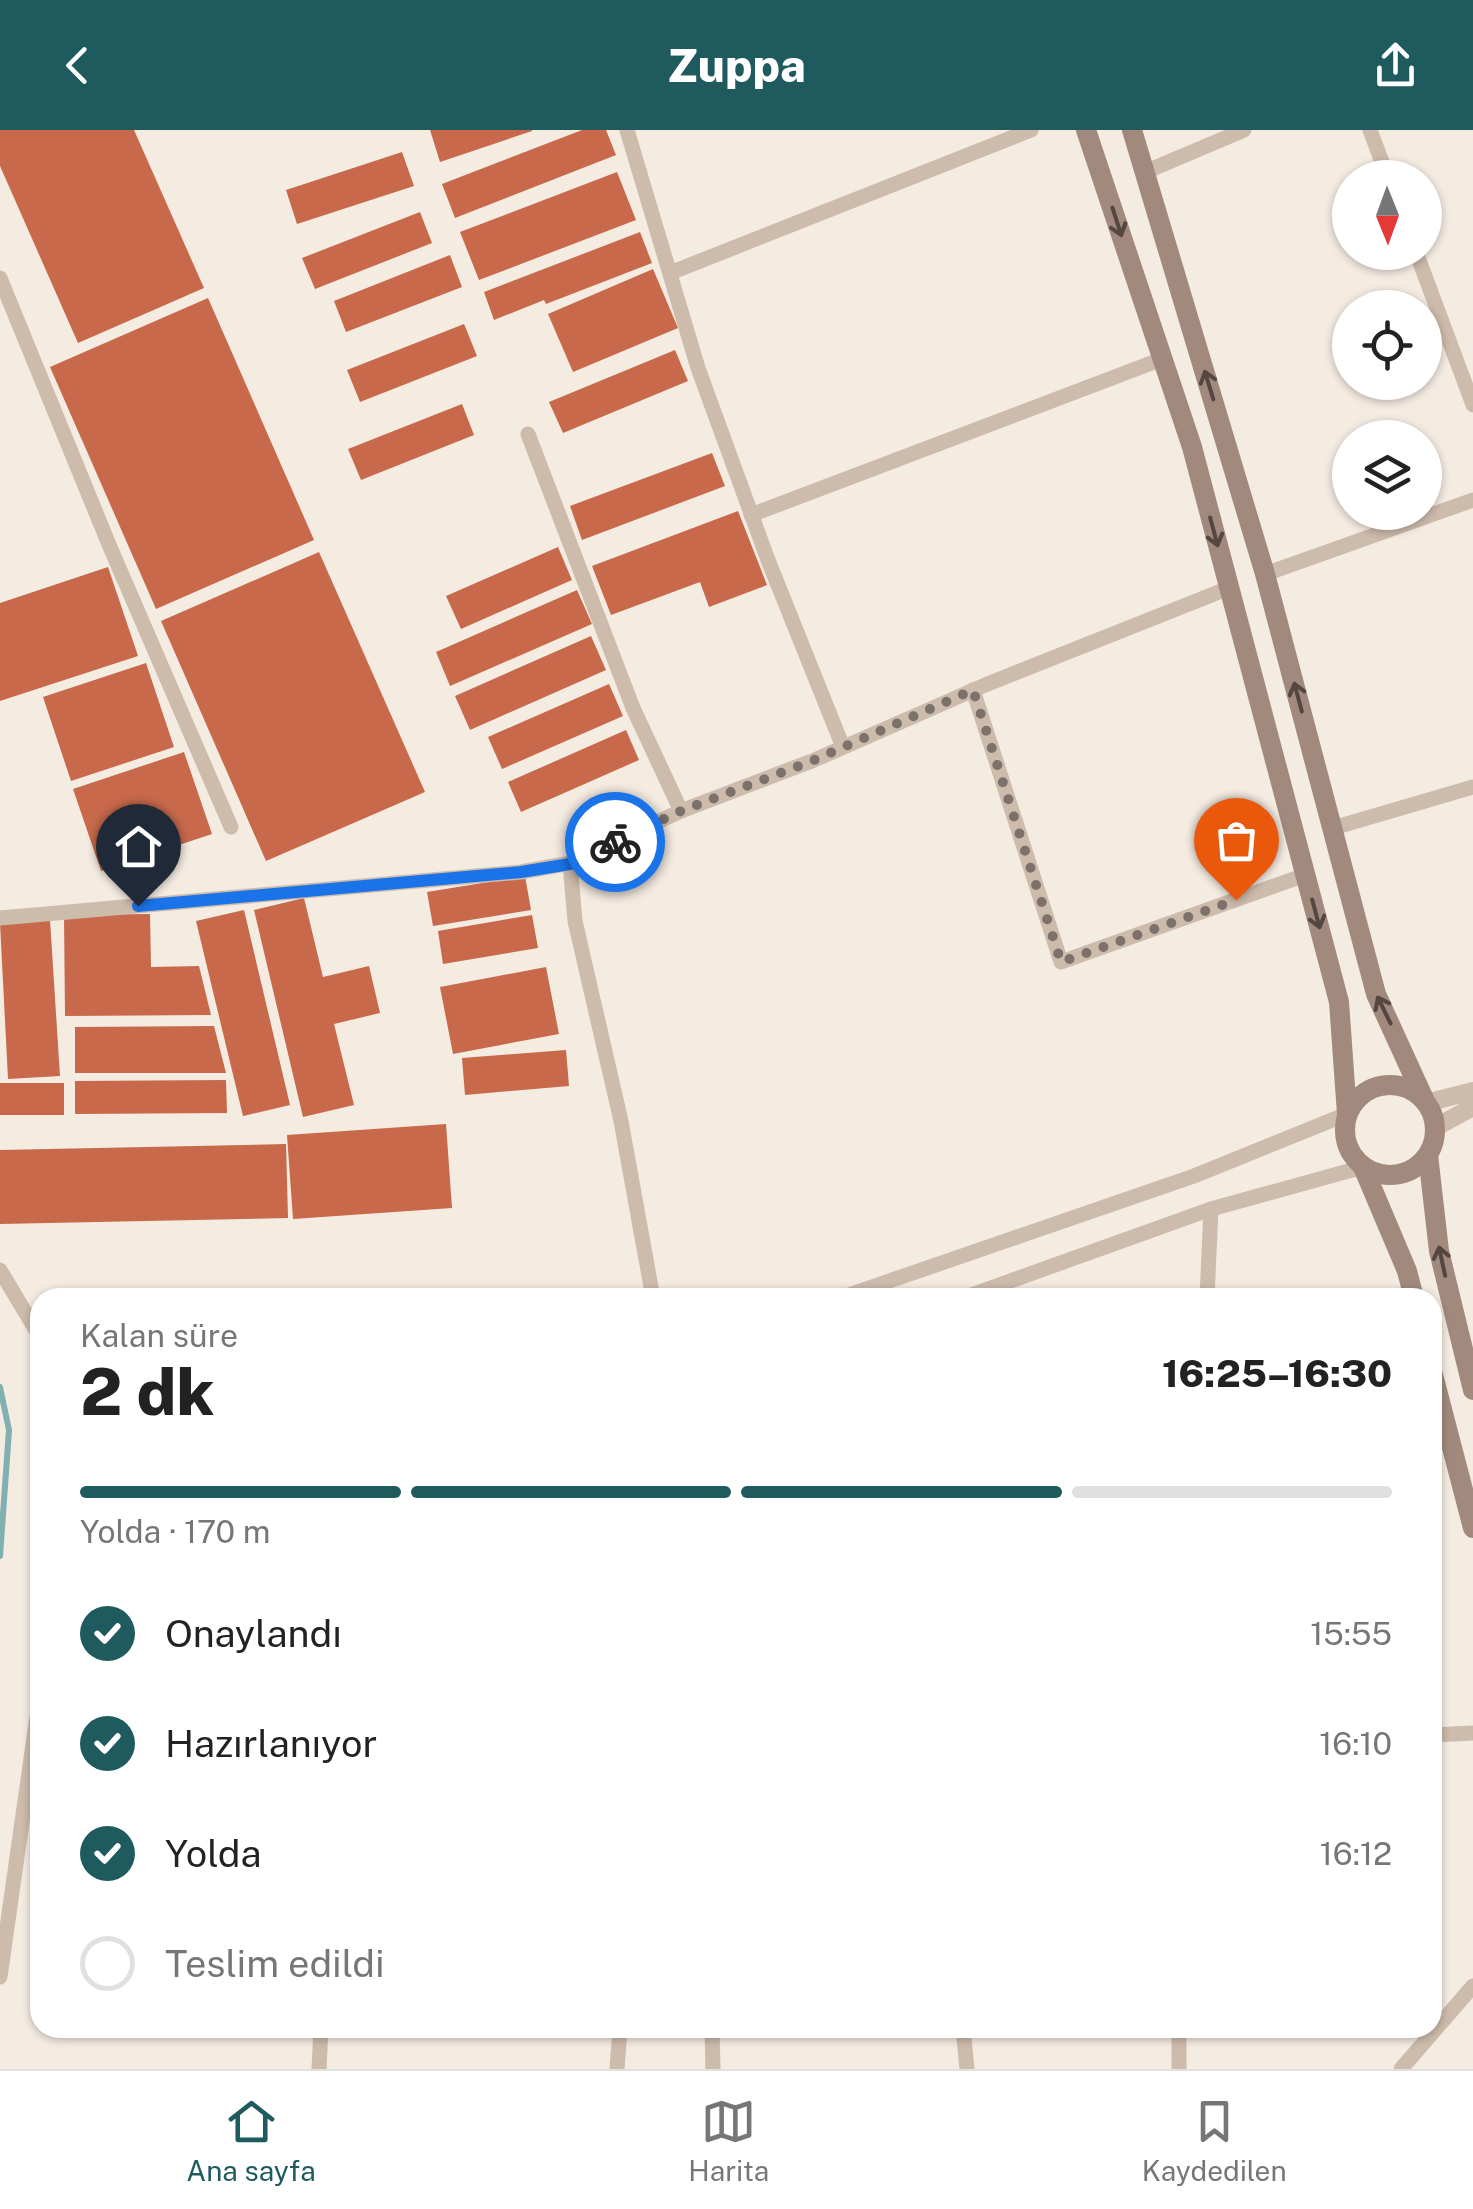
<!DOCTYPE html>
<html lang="tr">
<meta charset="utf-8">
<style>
:root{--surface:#fff;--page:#f2f2f2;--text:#222;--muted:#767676;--line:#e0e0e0;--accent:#1f5a5e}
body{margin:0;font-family:"Public Sans",sans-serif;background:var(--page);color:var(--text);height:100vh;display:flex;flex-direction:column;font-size:38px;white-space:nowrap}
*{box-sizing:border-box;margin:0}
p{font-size:32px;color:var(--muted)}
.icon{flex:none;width:55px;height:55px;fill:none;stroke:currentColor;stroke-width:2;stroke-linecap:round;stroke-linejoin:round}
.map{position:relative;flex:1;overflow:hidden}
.sheet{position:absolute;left:30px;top:1158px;width:1412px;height:750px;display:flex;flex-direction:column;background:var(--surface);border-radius:30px;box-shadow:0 2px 8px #0004}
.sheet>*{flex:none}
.needle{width:65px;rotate:179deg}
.controls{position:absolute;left:1332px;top:30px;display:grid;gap:20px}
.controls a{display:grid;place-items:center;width:110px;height:110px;border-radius:50%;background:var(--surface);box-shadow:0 2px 8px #0004;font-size:50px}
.pin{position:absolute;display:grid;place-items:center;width:85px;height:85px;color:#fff;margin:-102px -42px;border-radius:50% 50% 50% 0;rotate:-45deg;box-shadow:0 0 10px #0007}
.pin .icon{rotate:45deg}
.courier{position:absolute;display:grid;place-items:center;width:100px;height:100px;margin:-50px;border:8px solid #1a73e8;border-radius:50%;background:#fff;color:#222;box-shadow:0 2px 12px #0007}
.head em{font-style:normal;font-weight:800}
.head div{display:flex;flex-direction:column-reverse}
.head{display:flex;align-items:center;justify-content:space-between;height:170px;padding:0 50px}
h1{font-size:65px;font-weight:800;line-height:75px}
.bar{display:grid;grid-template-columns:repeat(4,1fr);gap:15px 10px;align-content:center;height:120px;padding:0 50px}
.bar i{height:12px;border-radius:8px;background:var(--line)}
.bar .selected{background:var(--accent)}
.bar p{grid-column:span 4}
ol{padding:0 50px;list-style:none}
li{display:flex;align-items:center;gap:30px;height:110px}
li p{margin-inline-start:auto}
li .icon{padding:10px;border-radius:50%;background:var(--accent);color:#fff;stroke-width:4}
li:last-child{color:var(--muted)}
li i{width:55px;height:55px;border:5px solid var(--line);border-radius:50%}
header{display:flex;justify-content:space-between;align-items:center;height:130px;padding:0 50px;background:var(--accent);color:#fff;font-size:45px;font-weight:800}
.dock{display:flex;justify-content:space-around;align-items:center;height:140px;border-top:2px solid var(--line);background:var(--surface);font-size:28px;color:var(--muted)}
.dock a{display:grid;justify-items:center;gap:5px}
.dock .selected{color:var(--accent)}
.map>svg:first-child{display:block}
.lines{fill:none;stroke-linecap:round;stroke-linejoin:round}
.stream{stroke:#7fb0b2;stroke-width:6}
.building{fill:#c8694b}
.minor{stroke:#cdbbac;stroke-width:15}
.tertiary{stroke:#cdbbac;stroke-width:18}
.secondary{stroke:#a18a7d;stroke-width:20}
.oneway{stroke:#544640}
.done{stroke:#7c716b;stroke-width:10;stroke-dasharray:0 18}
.route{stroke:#1a73e8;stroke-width:12}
</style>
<header><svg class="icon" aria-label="back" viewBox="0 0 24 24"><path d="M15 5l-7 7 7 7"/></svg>Zuppa<svg class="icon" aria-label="share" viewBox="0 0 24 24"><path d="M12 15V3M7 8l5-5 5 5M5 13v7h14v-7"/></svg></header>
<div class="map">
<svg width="1473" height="1939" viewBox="0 0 1473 1939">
<rect width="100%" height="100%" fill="#f4ebe1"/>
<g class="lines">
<polyline class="stream" points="0,1257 9,1300 0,1426"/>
</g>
<g class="building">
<polygon points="0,0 134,0 204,158 78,213 0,36"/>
<polygon points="430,0 532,0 532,1 440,32"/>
<polygon points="582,0 606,0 616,25 455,88 442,54"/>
<polygon points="402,22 414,56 297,94 286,60"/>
<polygon points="617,42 636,90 479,150 460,102"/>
<polygon points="420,82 432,113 315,159 302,128"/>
<polygon points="640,102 652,133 546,174 544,170 494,190 484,162"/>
<polygon points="450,125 462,157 346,202 334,171"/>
<polygon points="653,139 678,198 573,242 548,184"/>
<polygon points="208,168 314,410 156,479 50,237"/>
<polygon points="464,194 477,226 360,272 347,240"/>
<polygon points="675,220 688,251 563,303 549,272"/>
<polygon points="462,274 474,305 361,350 348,319"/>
<polygon points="712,323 725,356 582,410 570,376"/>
<polygon points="738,381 767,455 709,477 700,452 611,485 592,436"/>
<polygon points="558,417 572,450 461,499 446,466"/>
<polygon points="319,422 425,662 266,731 161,491"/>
<polygon points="108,437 138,526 0,571 0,473"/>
<polygon points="577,460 592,494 450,556 436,522"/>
<polygon points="591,506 606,540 470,600 455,566"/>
<polygon points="146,533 174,617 71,651 43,567"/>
<polygon points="609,554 623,586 502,639 488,607"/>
<polygon points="626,600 639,630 521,682 508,652"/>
<polygon points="184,622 212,704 101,741 73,659"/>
<polygon points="525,746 531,780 433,796 427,762"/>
<polygon points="304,768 323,847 369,836 380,883 334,894 354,975 303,987 254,780"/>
<polygon points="244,780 290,975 243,986 196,791"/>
<polygon points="150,784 151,837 199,836 211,885 65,886 64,785"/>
<polygon points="532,785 538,818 443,834 438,801"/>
<polygon points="50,790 60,946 8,949 0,793"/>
<polygon points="546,837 559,904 453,924 440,857"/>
<polygon points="214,896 226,943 75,943 75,897"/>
<polygon points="566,920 569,956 465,965 462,928"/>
<polygon points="226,950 227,983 75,984 75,951"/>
<rect x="0" y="953" width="64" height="32"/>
<polygon points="446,994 452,1078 293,1089 287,1005"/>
<polygon points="286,1014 288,1088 0,1094 0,1020"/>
</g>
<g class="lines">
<g class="minor">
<polyline points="627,0 698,238 768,430 843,617"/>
<polyline points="1370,0 1388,48"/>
<polyline points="1145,42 1244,0"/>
<polyline points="1416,122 1473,275"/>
<polyline points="670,143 1031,0"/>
<polyline points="0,148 110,417 231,697"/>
<polyline points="528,304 633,578 681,681"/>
<polyline points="751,385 1162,229"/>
<polyline points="1265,444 1473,370"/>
<polyline points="973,560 1061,832 1305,745"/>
<polyline points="1333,698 1473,657"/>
<polyline points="570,733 575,791 621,991 653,1168"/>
<polyline points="0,788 521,742 570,733 681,681 812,631 985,555 1229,458"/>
<polyline points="0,1140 40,1207"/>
<polyline points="840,1168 1194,1046 1347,984"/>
<polyline points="963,1168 1211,1079 1363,1037"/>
<polyline points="1207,1168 1211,1079"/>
<polyline points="1432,1605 1473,1603"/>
<polyline points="0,1847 40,1565"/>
<polyline points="712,1898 713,1939"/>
<polyline points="963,1898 967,1939"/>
<polyline points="319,1939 321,1898"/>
<polyline points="617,1939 620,1898"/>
<polyline points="1179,1939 1179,1898"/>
<polyline points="1401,1939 1473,1856"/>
</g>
<g class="tertiary">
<polyline points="1426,973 1473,961"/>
<polyline points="1436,997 1473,977"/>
</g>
<g class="secondary">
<polyline points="1086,0 1192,317 1339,872 1347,984"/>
<polyline points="1132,0 1265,444 1376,864 1424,969"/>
<circle cx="1390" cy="1000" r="45"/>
<polyline points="1428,1025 1439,1121 1473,1260"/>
<polyline points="1363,1037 1407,1141 1414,1168"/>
<polyline points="1432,1241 1473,1398"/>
</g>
</g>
<defs><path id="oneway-shaft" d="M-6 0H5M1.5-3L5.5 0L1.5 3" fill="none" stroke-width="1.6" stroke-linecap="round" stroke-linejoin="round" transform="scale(2.5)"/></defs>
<g class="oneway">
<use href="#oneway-shaft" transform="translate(1117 92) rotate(72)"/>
<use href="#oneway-shaft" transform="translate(1209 255) rotate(-107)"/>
<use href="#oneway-shaft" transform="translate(1214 402) rotate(75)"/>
<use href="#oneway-shaft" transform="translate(1298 567) rotate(-105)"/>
<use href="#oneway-shaft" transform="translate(1316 784) rotate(75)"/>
<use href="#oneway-shaft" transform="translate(1384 880) rotate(-116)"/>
<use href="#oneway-shaft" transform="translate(1442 1131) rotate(-102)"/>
</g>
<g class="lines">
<polyline class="done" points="615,712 681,681 812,631 973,560 1061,832 1236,770"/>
<polyline class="route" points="138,776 521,742 570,734 615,712"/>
</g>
</svg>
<div class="controls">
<a><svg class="needle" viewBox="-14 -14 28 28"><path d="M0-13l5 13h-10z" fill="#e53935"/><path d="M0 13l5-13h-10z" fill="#767676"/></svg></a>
<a><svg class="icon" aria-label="locate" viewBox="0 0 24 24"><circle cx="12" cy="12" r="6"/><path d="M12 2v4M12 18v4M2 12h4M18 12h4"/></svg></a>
<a><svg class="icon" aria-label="layers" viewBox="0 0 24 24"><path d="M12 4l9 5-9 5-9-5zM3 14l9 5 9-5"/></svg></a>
</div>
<div class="pin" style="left:1236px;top:770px;background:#ea580c"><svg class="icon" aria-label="bag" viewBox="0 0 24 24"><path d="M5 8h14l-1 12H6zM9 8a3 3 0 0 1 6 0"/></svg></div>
<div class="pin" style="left:138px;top:776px;background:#1f2937"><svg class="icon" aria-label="home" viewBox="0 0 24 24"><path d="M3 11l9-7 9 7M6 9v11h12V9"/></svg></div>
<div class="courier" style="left:615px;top:712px"><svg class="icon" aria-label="bike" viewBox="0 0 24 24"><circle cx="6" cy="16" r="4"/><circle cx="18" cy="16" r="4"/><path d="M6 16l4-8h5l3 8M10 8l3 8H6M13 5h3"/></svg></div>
<section class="sheet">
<div class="head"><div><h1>2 dk</h1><p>Kalan süre</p></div><em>16:25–16:30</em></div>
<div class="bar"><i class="selected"></i><i class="selected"></i><i class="selected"></i><i></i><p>Yolda · 170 m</p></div>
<ol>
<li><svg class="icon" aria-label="check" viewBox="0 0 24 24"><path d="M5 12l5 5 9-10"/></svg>Onaylandı<p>15:55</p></li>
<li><svg class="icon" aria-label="check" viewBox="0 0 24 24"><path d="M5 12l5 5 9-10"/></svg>Hazırlanıyor<p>16:10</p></li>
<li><svg class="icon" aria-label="check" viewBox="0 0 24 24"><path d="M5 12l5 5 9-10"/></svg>Yolda<p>16:12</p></li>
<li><i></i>Teslim edildi</li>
</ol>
</section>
</div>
<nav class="dock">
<a class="selected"><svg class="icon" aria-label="home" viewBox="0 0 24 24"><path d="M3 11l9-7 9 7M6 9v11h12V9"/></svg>Ana sayfa</a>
<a><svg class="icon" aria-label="map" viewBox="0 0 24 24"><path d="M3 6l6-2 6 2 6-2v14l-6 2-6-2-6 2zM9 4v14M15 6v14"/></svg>Harita</a>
<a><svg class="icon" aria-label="saved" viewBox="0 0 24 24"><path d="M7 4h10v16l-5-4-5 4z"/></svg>Kaydedilen</a>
</nav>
